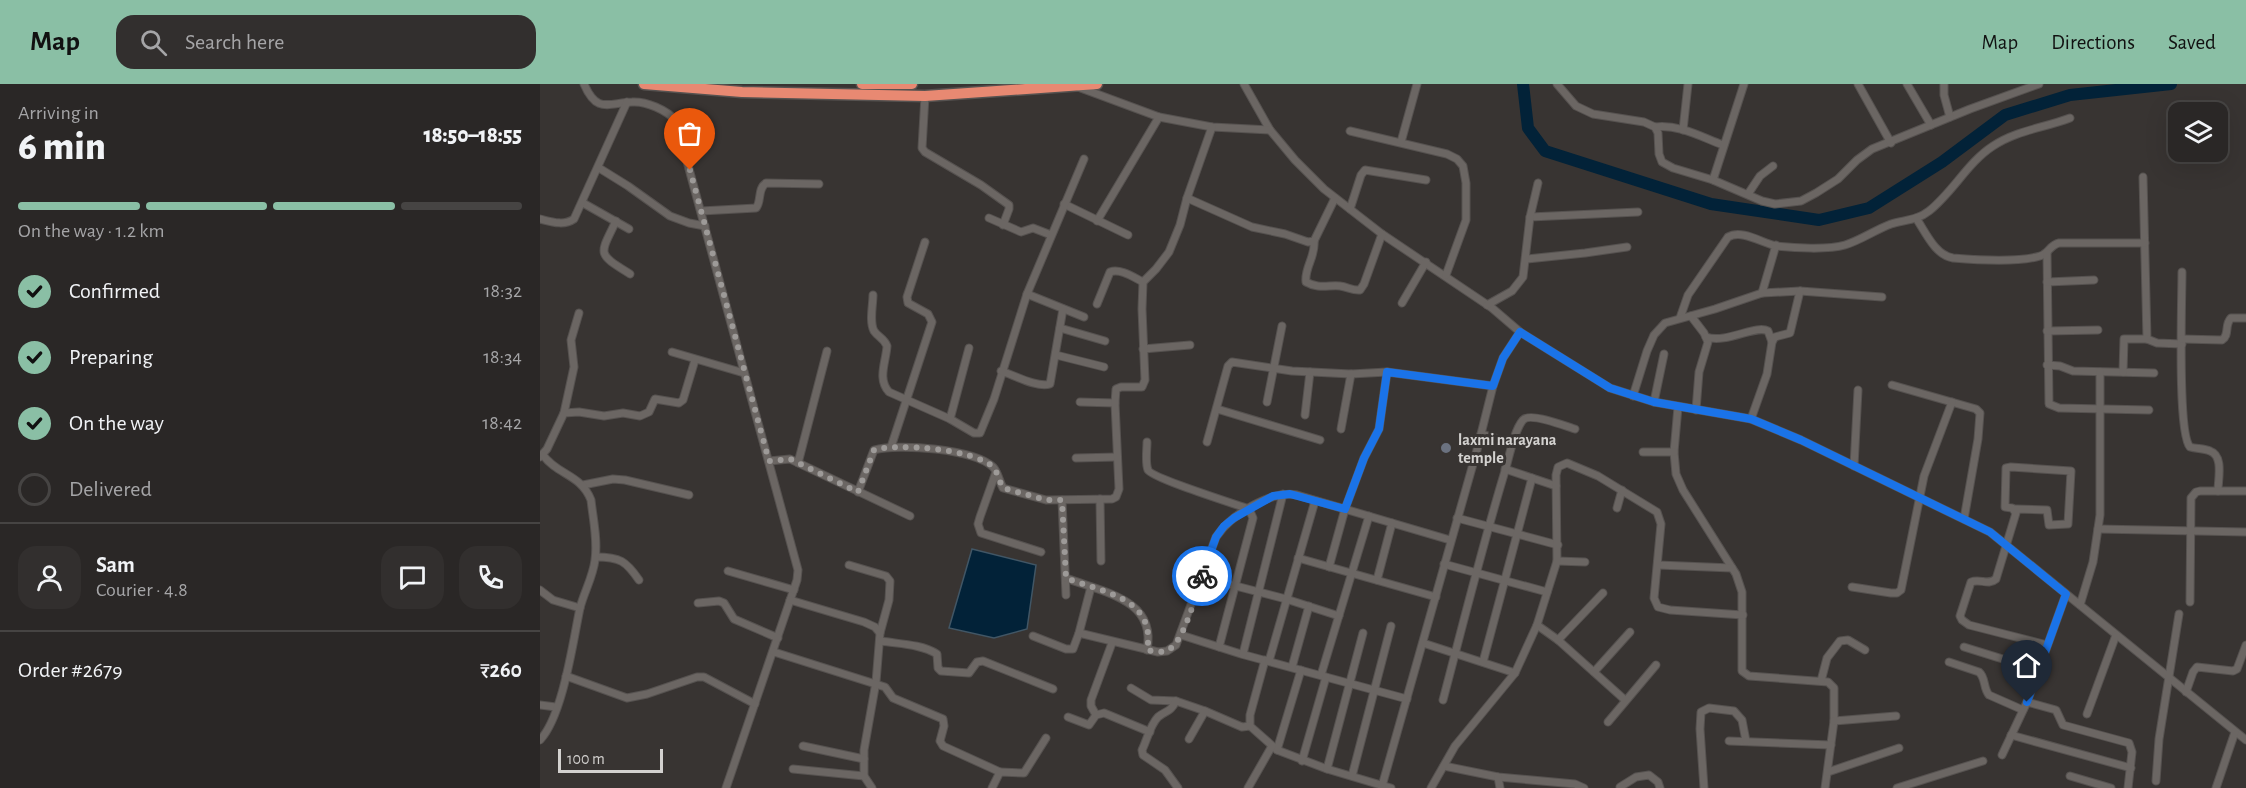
<!DOCTYPE html>
<meta charset="utf-8">
<style>
:root{--surface:#2a2726;--page:#322f2e;--text:#f1f3f6;--muted:#a5a5a7;--line:#464443;--accent:#8abfa5}
body{margin:0;font-family:"Alegreya Sans",sans-serif;background:var(--page);color:var(--text);height:100vh;display:flex;flex-direction:column;font-size:22px;white-space:nowrap}
*{box-sizing:border-box;margin:0}
p{font-size:20px;color:var(--muted)}
.icon{flex:none;width:33px;height:33px;fill:none;stroke:currentColor;stroke-width:2;stroke-linecap:round;stroke-linejoin:round}
.map{position:relative;flex:1;overflow:hidden}
.sheet{display:flex;flex-direction:column;background:var(--surface);width:540px}
.sheet>*{flex:none}
.tools{position:absolute;left:1628px;top:18px;display:grid;gap:12px}
.tools a{display:grid;place-items:center;width:60px;height:60px;border-radius:12px;background:var(--surface);box-shadow:0 6px 24px #0002,0 0 0 2px var(--line);font-size:30px}
.scale{position:absolute;left:18px;bottom:15px;width:105px;box-sizing:border-box;padding-left:6px;border:3px solid #d3d1cf;border-top:0;font-size:16px;line-height:21px;white-space:nowrap;color:#d3d1cf;-webkit-text-stroke:4px #383432;paint-order:stroke}
.pin{position:absolute;display:grid;place-items:center;width:51px;height:51px;color:#fff;margin:-62px -26px;border-radius:50% 50% 50% 0;rotate:-45deg;box-shadow:0 0 6px #0007}
.pin .icon{rotate:45deg}
.courier{position:absolute;display:grid;place-items:center;width:60px;height:60px;margin:-30px;border:4px solid #1a73e8;border-radius:50%;background:#fff;color:#222;box-shadow:0 2px 8px #0007}
.headline em{font-style:normal;font-weight:800}
.headline div{display:flex;flex-direction:column-reverse}
.headline{display:flex;align-items:center;justify-content:space-between;height:102px;padding:0 18px}
h1{font-size:39px;font-weight:800;line-height:45px}
.bar{display:grid;grid-template-columns:repeat(4,1fr);gap:9px 6px;align-content:center;height:72px;padding:0 18px}
.bar i{height:8px;border-radius:4px;background:var(--line)}
.bar .current{background:var(--accent)}
.bar p{grid-column:span 4}
.line{display:flex;align-items:center;gap:15px;padding:0 18px;border-top:2px solid var(--line)}
.line div{flex:1}
.round{display:grid;place-items:center;flex:none;width:63px;height:63px;border-radius:18px;background:var(--page)}
ol{padding:0 18px;list-style:none}
li{display:flex;align-items:center;gap:18px;height:66px}
li p{margin-inline-start:auto}
li .icon{padding:6px;border-radius:50%;background:var(--accent);color:#111;stroke-width:4}
li:last-child{color:var(--muted)}
li i{width:33px;height:33px;border:3px solid var(--line);border-radius:50%}
header{display:flex;align-items:center;gap:36px;box-sizing:border-box;height:84px;padding:0 30px;background:var(--accent);color:#111}
header strong{font-size:28px}
nav{display:flex;gap:33px;margin-inline-start:auto;font-size:21px}
.search{width:420px;height:54px;background:var(--page);display:flex;align-items:center;gap:15px;box-sizing:border-box;padding:0 21px;border-radius:18px;color:var(--muted);font-size:22px}
main{display:flex;flex:1;min-height:0}
.map>svg:first-child{display:block}
.water{fill:#022238;stroke:#415665;stroke-width:1.5}
.lines{fill:none;stroke-linecap:round;stroke-linejoin:round}
.river{stroke:#022238;stroke-width:12}
.minor-casing{stroke:#565250;stroke-width:9}
.highway-casing{stroke:#565250;stroke-width:13}
.minor{stroke:#6b6663;stroke-width:7}
.highway{stroke:#e88972;stroke-width:10}
.done{stroke:#9d9a98;stroke-width:6;stroke-dasharray:0 10.8}
.route{stroke:#1a73e8;stroke-width:8}
.worship-dot{fill:#6b7280;stroke:#383432;stroke-width:2}
.labels{text-anchor:middle;stroke-width:6;stroke-linejoin:round;paint-order:stroke}
.poi-label{font-size:16px;font-weight:bold;fill:#d3d1cf;stroke:#383432;text-anchor:start}
</style>
<header>
<strong>Map</strong>
<div class="search"><svg class="icon" aria-label="search" viewBox="0 0 24 24"><circle cx="10" cy="10" r="6"/><path d="M15 15l6 6"/></svg>Search here</div>
<nav><a>Map</a><a>Directions</a><a>Saved</a></nav>
</header>
<main>
<section class="sheet">
<div class="headline"><div><h1>6 min</h1><p>Arriving in</p></div><em>18:50–18:55</em></div>
<div class="bar"><i class="current"></i><i class="current"></i><i class="current"></i><i></i><p>On the way · 1.2 km</p></div>
<ol>
<li><svg class="icon" aria-label="check" viewBox="0 0 24 24"><path d="M5 12l5 5 9-10"/></svg>Confirmed<p>18:32</p></li>
<li><svg class="icon" aria-label="check" viewBox="0 0 24 24"><path d="M5 12l5 5 9-10"/></svg>Preparing<p>18:34</p></li>
<li><svg class="icon" aria-label="check" viewBox="0 0 24 24"><path d="M5 12l5 5 9-10"/></svg>On the way<p>18:42</p></li>
<li><i></i>Delivered</li>
</ol>
<div class="line" style="height:108px"><a class="round"><svg class="icon" aria-label="person" viewBox="0 0 24 24"><circle cx="12" cy="8" r="4"/><path d="M4 21q1-7 8-7t8 7"/></svg></a><div><b>Sam</b><p>Courier · 4.8</p></div><a class="round"><svg class="icon" aria-label="chat" viewBox="0 0 24 24"><path d="M4 5h16v11H9l-5 4z"/></svg></a><a class="round"><svg class="icon" aria-label="phone" viewBox="0 0 24 24"><path d="M5 4h4l2 5-3 2q2 4 5 5l2-3 5 2v4C11 20 4 13 5 4z"/></svg></a></div>
<div class="line" style="height:78px"><div>Order #2679</div><b>₹260</b></div>
</section>
<div class="map">
<svg width="1706" height="704" viewBox="0 0 1706 704">
<rect width="100%" height="100%" fill="#383432"/>
<polygon class="water" points="432,465 496,481 487,545 454,554 409,544"/>
<g class="lines">
<polyline class="river" points="983,0 988,44 1005,67 1171,120 1279,136 1329,124 1402,78 1465,31 1530,11 1631,0"/>
<defs>
<g id="minor">
<path d="M44 0C57 30 68 19 92 18 106 17 127 26 136 37L258 486 257 496 186 704"/>
<polyline points="704,0 730,46 755,76 784,105 842,150 952,224 980,248 1070,304 1114,318 1211,335 1261,356 1450,448 1706,656"/>
<polyline points="1017,0 1036,22 1053,30 1104,38 1115,43 1118,49 1119,70 1122,78 1133,84 1173,96 1222,117 1235,120 1261,117 1276,109 1298,95 1317,76 1332,65 1430,25 1499,0"/>
<polyline points="1318,0 1351,59"/>
<polyline points="1367,0 1391,41"/>
<polyline points="1404,0 1404,11 1410,33"/>
<polyline points="538,3 619,33 672,43 730,46"/>
<polyline points="385,12 382,64 385,68 441,101 469,121 469,125 463,141"/>
<path d="M1115 43C1139 40 1161 53 1183 61"/>
<polyline points="1143,46 1148,0"/>
<polyline points="810,47 907,70 917,75 923,82 926,99 926,136 906,191"/>
<polyline points="861,58 877,0"/>
<polyline points="59,84 88,102 130,132 149,139 165,142"/>
<polyline points="1603,93 1607,255 1617,259 1642,260"/>
<polyline points="1173,96 1204,0"/>
<polyline points="1208,110 1220,92 1233,82"/>
<polyline points="647,114 712,143 745,150 768,158 774,157 795,114"/>
<polyline points="43,119 89,145"/>
<polyline points="524,120 588,151"/>
<polyline points="810,125 821,91 825,86 886,96"/>
<path d="M161 127 216 124C222 117 217 105 226 99L279 100"/>
<polyline points="990,133 1098,128"/>
<polyline points="449,134 481,148 493,144 511,151"/>
<path d="M1376 134C1386 149 1395 171 1413 174 1437 176 1477 179 1500 172 1508 170 1510 161 1519 159H1605"/>
<path d="M0 135C12 138 24 142 34 135L87 18"/>
<path d="M76 137C59 172 57 169 90 190"/>
<polyline points="557,137 619,33"/>
<path d="M774 157C776 172 764 184 766 198 778 205 788 201 800 202 808 203 813 207 820 206L824 200 842 150"/>
<polyline points="1507,169 1509,320 1519,324 1609,326"/>
<polyline points="987,175 1045,169 1087,163"/>
<path d="M1642 188C1642 215 1637 349 1650 363 1657 365 1664 364 1670 367 1684 372 1678 395 1678 407"/>
<polyline points="1507,198 1554,196"/>
<polyline points="1222,209 1236,161"/>
<polyline points="487,210 544,233"/>
<path d="M333 211C333 221 329 238 334 247 338 253 344 254 347 262 346 278 337 295 349 308L410 335 434 349H440L454 315 487 210 544 75"/>
<polyline points="862,219 886,178"/>
<path d="M557 220 570 188C580 184 593 193 603 198"/>
<polyline points="947,221 972,207 983,193 990,133 998,99"/>
<polyline points="1151,232 1164,249 1168,258 1159,288 1156,326"/>
<path d="M1140 234 1148 211 1188 153C1202 145 1222 159 1236 162 1254 164 1288 166 1305 161 1321 156 1335 146 1351 140 1364 136 1378 136 1389 127 1413 108 1428 78 1453 62 1477 46 1504 44 1530 34"/>
<polyline points="520,244 565,257"/>
<polyline points="1507,247 1558,246"/>
<path d="M1166 253C1187 260 1216 240 1228 247L1232 258"/>
<path d="M1642 255 1682 256C1690 251 1684 241 1691 234H1706"/>
<polyline points="603,265 650,261"/>
<polyline points="132,268 204,289"/>
<polyline points="516,271 564,283"/>
<polyline points="1507,281 1520,282 1533,287 1614,289"/>
<path d="M461 287C474 291 497 304 510 300L523 225"/>
<polyline points="1583,288 1584,255 1607,255"/>
<polyline points="1352,301 1436,325 1440,329 1438,355 1424,435"/>
<polyline points="1093,312 1107,267 1114,251 1125,239 1175,225 1222,209 1260,207 1342,213"/>
<polyline points="540,318 575,319"/>
<polyline points="727,318 742,242"/>
<polyline points="1114,318 1124,270"/>
<polyline points="1138,323 1134,368 1136,390 1143,406 1196,490 1202,508 1202,587 1209,592 1288,598 1294,604 1294,637 1285,704"/>
<polyline points="677,325 780,356"/>
<polyline points="24,329 34,283 31,256 39,229"/>
<polyline points="765,331 770,288"/>
<polyline points="410,335 429,264"/>
<polyline points="1211,335 1227,290 1232,258 1235,253 1250,249 1260,207"/>
<polyline points="801,345 811,290"/>
<polyline points="941,350 973,359"/>
<path d="M607 358C607 366 605 379 608 386 612 394 695 420 709 425L713 434 679 563"/>
<polyline points="667,358 688,282 692,278 752,287 811,290 847,288 953,302"/>
<polyline points="351,363 392,238 388,230 368,219 367,213 385,158"/>
<polyline points="1103,368 1134,368"/>
<polyline points="0,373 7,365 24,329 39,328 64,332 83,329 100,332 109,328 115,315 139,319 143,316 155,276"/>
<polyline points="536,374 577,373"/>
<polyline points="229,377 250,375 370,432"/>
<polyline points="258,379 287,267"/>
<polyline points="1314,382 1318,306"/>
<polyline points="965,385 1016,402"/>
<polyline points="456,388 440,433 438,440 441,449 501,468"/>
<polyline points="43,401 73,395 85,396 149,411"/>
<path d="M318 408 334 366C359 359 434 365 453 383 458 388 459 397 463 404L506 416 572 415 576 413 579 405 575 319 576 305 581 303H602L605 296 602 225 603 198 616 185 629 168 640 141 647 114 672 43"/>
<polyline points="560,415 561,477"/>
<polyline points="522,416 526,511"/>
<polyline points="1077,424 1082,406"/>
<path d="M1475 425 1507 426 1509 441 1528 440 1531 387 1471 383 1466 384 1465 423 1472 424 1476 429 1456 495C1448 502 1440 494 1431 498L1420 532 1422 536 1429 541 1507 561"/>
<polyline points="917,434 1018,461"/>
<polyline points="1558,445 1706,448"/>
<path d="M56 473C80 473 86 477 99 496"/>
<polyline points="758,474 896,513"/>
<polyline points="1017,477 1045,478"/>
<polyline points="904,480 1007,508"/>
<polyline points="309,481 346,492 350,497 349,516 340,549"/>
<polyline points="1118,481 1192,484"/>
<polyline points="789,483 805,425 824,374 839,345 847,288"/>
<polyline points="188,487 254,506"/>
<polyline points="661,493 746,515 799,532"/>
<path d="M526 494C562 508 617 515 607 566"/>
<polyline points="837,496 852,439"/>
<polyline points="1312,503 1351,509 1357,509 1361,506 1384,392 1412,318"/>
<polyline points="0,506 13,516 40,524"/>
<polyline points="250,516 324,538 335,543 340,549 336,598 324,666 324,692 332,704"/>
<polyline points="1650,518 1651,414 1656,408 1660,407 1706,407"/>
<polyline points="158,519 179,517 184,519 194,535 238,554"/>
<polyline points="1540,521 1553,478 1560,431 1560,288"/>
<polyline points="997,541 1018,556 1085,616"/>
<path d="M539 549 618 568 627 567 636 561 676 453C691 431 730 406 757 411L910 456"/>
<polyline points="641,551 701,570 867,615"/>
<polyline points="493,552 526,565 533,565 539,549 551,503"/>
<polyline points="1018,556 1063,509"/>
<path d="M341 557C359 560 381 560 397 570L398 584 401 587 429 589 437 578 443 577 513 605"/>
<polyline points="883,559 975,589"/>
<polyline points="1424,563 1498,586"/>
<polyline points="234,568 345,603 353,614 403,635 404,642 400,657 403,662 460,688"/>
<polyline points="703,570 743,410"/>
<polyline points="725,576 710,631 710,642 737,666 787,685 851,704"/>
<polyline points="729,577 775,417"/>
<polyline points="943,578 992,394"/>
<path d="M1409 578 1439 588C1446 594 1443 604 1449 611L1483 626"/>
<polyline points="752,583 769,522"/>
<polyline points="1054,588 1090,548"/>
<polyline points="781,591 829,432"/>
<polyline points="26,592 87,614 107,610 157,593 164,593 215,620"/>
<polyline points="1281,597 1287,574 1300,557 1308,556 1325,566"/>
<polyline points="591,604 611,616 636,617 665,627 702,643 710,642"/>
<polyline points="1646,608 1653,588 1657,583 1693,587 1697,585 1706,561"/>
<path d="M903 616C923 540 942 463 965 387 969 374 974 346 983 336 990 328 1025 342 1035 345"/>
<path d="M636 617C630 629 626 626 618 633 610 641 607 656 602 666L603 671 625 686 638 704"/>
<polyline points="1487,618 1516,626 1523,641 1589,659 1592,668 1588,704"/>
<polyline points="0,621 16,623"/>
<polyline points="1547,630 1576,551"/>
<polyline points="556,631 551,622 551,616 572,559"/>
<polyline points="528,633 549,641 556,631 564,629 610,648"/>
<polyline points="1294,637 1356,632"/>
<polyline points="1068,638 1116,581"/>
<polyline points="1471,651 1591,684"/>
<polyline points="649,655 665,627"/>
<path d="M0 656C23 632 33 557 40 524 44 508 53 493 55 476 58 456 53 435 51 416 41 390 17 391 3 371"/>
<polyline points="1189,657 1291,661"/>
<polyline points="263,662 324,675"/>
<polyline points="737,666 761,586"/>
<polyline points="1462,671 1487,618 1526,510"/>
<polyline points="762,677 786,593"/>
<polyline points="904,682 958,693 1035,700 1044,704"/>
<polyline points="253,685 324,692"/>
<polyline points="787,685 823,549"/>
<polyline points="1288,688 1359,664"/>
<polyline points="812,692 851,542"/>
<polyline points="1530,692 1571,704"/>
<polyline points="958,693 960,704"/>
<polyline points="1616,697 1619,655 1639,530"/>
<polyline points="842,702 937,366 953,302 963,274 980,248"/>
<polyline points="1080,703 1096,693 1109,691 1118,698 1120,704"/>
<polyline points="452,704 460,688 484,689 506,654"/>
<polyline points="708,704 732,662"/>
<polyline points="891,704 915,662 975,589 997,541 1017,477 1016,391 1018,383 1027,379 1058,392 1117,428 1121,440 1114,514 1118,523 1130,526 1203,531"/>
<polyline points="1164,704 1160,645 1161,628 1169,624 1194,627 1202,636 1206,657"/>
<polyline points="1357,704 1443,677"/>
<polyline points="1676,704 1695,648"/>
</g>
<g id="highway">
<polyline points="104,0 202,8 385,12 557,0"/>
<polyline points="322,0 372,0"/>
</g>
</defs>
<use href="#minor" class="minor-casing"/>
<use href="#highway" class="highway-casing"/>
<use href="#minor" class="minor"/>
<use href="#highway" class="highway"/>
</g>
<g class="lines">
<path class="done" d="M150 86 229 377 250 375 318 408 334 366C358 359 434 365 453 383 458 389 459 397 463 404L506 416H522L526 494C562 508 617 514 607 566 613 567 620 569 626 567 644 561 656 509 662 492"/>
<polyline class="route" points="662,492 676,453 684,442 694,434 733,412 750,410 805,425 824,374 839,345 847,288 953,302 963,274 980,248 1070,304 1114,318 1211,335 1261,356 1450,448 1526,510 1487,618"/>
</g>
<circle class="worship-dot" cx="906" cy="364" r="6"/>
<g class="labels">
<g class="poi-label">
<text x="918" y="361">laxmi narayana<tspan x="918" dy="18">temple</tspan></text>
</g>
</g>
</svg>
<div class="tools">
<a><svg class="icon" aria-label="layers" viewBox="0 0 24 24"><path d="M12 4l9 5-9 5-9-5zM3 14l9 5 9-5"/></svg></a>
</div>
<div class="scale">100 m</div>
<div class="pin" style="left:150px;top:86px;background:#ea580c"><svg class="icon" aria-label="bag" viewBox="0 0 24 24"><path d="M5 8h14l-1 12H6zM9 8a3 3 0 0 1 6 0"/></svg></div>
<div class="pin" style="left:1487px;top:618px;background:#1f2937"><svg class="icon" aria-label="home" viewBox="0 0 24 24"><path d="M3 11l9-7 9 7M6 9v11h12V9"/></svg></div>
<div class="courier" style="left:662px;top:492px"><svg class="icon" aria-label="bike" viewBox="0 0 24 24"><circle cx="6" cy="16" r="4"/><circle cx="18" cy="16" r="4"/><path d="M6 16l4-8h5l3 8M10 8l3 8H6M13 5h3"/></svg></div>
</div>
</main>
